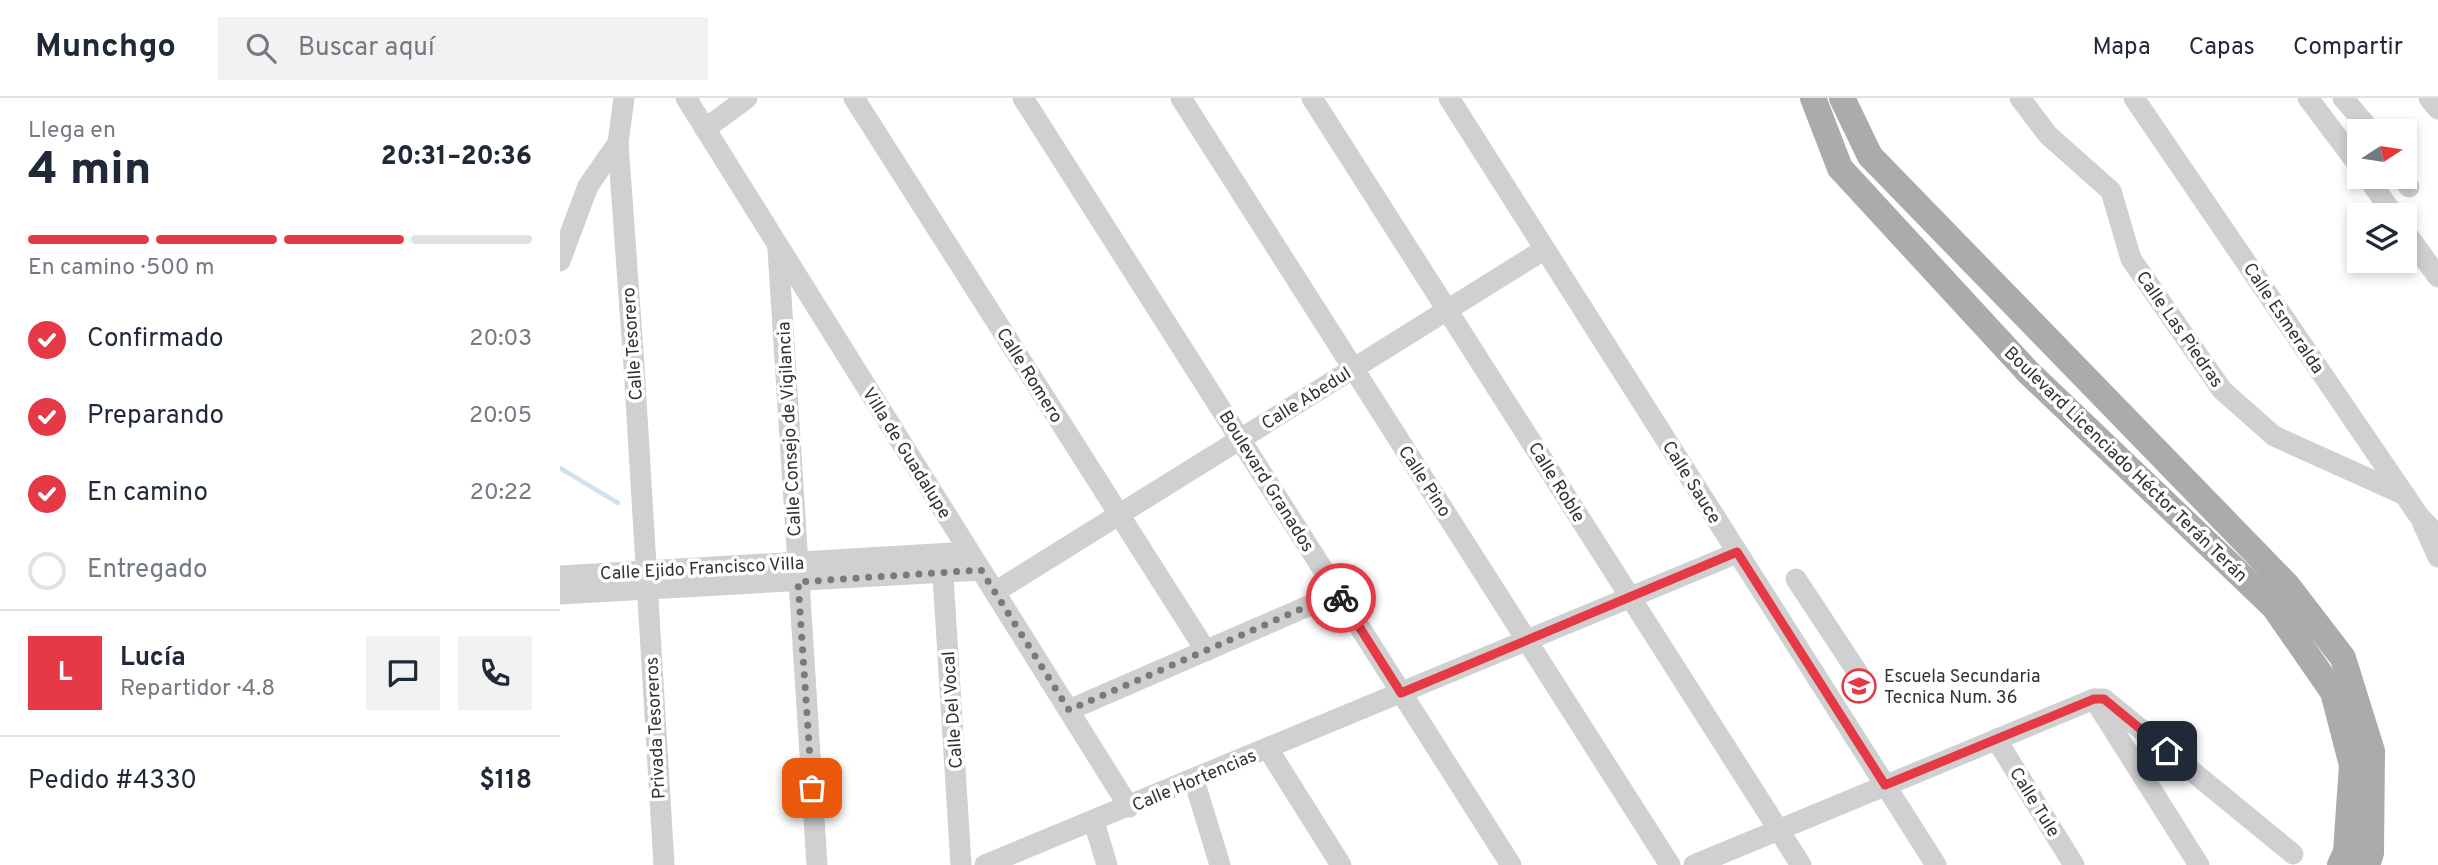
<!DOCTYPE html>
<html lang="es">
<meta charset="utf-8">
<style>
:root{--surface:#fff;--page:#f2f2f3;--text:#1f2937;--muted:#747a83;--line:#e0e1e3;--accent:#e63946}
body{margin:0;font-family:Overpass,sans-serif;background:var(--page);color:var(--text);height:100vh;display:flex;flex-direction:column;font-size:26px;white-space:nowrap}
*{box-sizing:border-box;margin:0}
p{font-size:23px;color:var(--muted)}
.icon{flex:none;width:38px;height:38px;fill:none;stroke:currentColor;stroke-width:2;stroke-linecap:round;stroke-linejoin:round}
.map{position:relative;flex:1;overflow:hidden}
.panel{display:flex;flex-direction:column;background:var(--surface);width:560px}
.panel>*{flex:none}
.needle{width:46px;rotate:78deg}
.controls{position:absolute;left:1787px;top:21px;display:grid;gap:14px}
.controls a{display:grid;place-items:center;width:70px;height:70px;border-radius:0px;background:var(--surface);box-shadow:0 4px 10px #0003;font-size:35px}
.pin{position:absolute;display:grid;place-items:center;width:60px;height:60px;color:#fff;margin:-30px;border-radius:14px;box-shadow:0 4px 10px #0006}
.courier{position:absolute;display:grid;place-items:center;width:70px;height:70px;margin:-35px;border:5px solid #e63946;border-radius:50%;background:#fff;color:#222;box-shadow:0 2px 9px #0007}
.overview em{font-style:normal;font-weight:800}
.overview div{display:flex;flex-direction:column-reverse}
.overview{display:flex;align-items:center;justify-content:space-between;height:119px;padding:0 28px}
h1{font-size:46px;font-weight:800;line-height:52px}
.bar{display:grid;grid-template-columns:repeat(4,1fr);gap:10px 7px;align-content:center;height:84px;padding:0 28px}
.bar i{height:9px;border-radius:5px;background:var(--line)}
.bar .selected{background:var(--accent)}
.bar p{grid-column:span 4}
.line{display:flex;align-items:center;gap:18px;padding:0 28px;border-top:2px solid var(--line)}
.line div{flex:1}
.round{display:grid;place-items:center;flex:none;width:74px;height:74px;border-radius:0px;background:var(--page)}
ol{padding:0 28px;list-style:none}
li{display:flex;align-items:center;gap:21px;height:77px}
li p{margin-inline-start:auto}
li .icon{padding:7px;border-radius:50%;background:var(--accent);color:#fff;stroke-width:4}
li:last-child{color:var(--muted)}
li i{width:38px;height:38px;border:4px solid var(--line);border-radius:50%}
header{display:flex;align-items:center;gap:42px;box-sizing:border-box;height:98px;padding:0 35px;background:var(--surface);border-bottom:2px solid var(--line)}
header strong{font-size:33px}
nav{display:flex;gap:38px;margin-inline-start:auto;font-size:24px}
.search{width:490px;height:63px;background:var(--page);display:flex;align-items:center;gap:18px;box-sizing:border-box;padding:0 24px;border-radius:0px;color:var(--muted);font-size:26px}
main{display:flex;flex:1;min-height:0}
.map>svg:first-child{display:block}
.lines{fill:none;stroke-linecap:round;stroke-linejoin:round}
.stream{stroke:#cfe2ee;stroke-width:4.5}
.minor{stroke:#d0d0d0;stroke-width:21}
.major{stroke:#ababab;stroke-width:26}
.done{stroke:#7a7a7a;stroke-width:7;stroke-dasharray:0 12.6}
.route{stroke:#e63946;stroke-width:9}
.labels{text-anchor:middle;stroke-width:7;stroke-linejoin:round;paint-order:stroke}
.street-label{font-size:18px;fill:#333;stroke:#fff}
.poi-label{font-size:18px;fill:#333;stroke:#fff;text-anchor:start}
</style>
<header>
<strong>Munchgo</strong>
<div class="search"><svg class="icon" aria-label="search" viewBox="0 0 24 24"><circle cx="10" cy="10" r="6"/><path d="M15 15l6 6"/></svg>Buscar aquí</div>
<nav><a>Mapa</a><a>Capas</a><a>Compartir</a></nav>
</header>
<main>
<section class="panel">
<div class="overview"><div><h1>4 min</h1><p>Llega en</p></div><em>20:31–20:36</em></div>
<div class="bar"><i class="selected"></i><i class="selected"></i><i class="selected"></i><i></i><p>En camino · 500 m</p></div>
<ol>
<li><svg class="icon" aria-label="check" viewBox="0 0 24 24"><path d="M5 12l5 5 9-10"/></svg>Confirmado<p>20:03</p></li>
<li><svg class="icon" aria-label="check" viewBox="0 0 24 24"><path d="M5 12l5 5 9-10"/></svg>Preparando<p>20:05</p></li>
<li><svg class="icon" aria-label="check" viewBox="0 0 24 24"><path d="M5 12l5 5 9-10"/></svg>En camino<p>20:22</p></li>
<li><i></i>Entregado</li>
</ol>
<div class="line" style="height:126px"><b class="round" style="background:var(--accent);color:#fff">L</b><div><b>Lucía</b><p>Repartidor · 4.8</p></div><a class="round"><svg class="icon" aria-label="chat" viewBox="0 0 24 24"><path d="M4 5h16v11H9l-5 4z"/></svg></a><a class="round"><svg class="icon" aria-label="phone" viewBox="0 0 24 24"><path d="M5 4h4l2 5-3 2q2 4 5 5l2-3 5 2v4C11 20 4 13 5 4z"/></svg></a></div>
<div class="line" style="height:91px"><div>Pedido #4330</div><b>$118</b></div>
</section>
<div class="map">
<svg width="1878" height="767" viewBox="0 0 1878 767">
<rect width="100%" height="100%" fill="#fff"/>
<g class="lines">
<polyline class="stream" points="0,370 58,405"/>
<g class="minor">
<polyline points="64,0 58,45 74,268 104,767"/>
<polyline points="126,0 569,709"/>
<polyline points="294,0 646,553"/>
<polyline points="463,0 951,767"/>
<polyline points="621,0 1110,767"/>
<polyline points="752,0 1241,767"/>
<polyline points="889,0 1376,767"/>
<polyline points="1460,0 1488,37 1551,93 1571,161 1662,292 1714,338 1845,397"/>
<polyline points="1574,0 1859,418 1878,438"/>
<polyline points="1748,0 1799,68"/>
<polyline points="1783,0 1811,33"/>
<polyline points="1869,0 1878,11"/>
<polyline points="145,31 187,0"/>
<polyline points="1807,79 1834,117"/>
<polyline points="1841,79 1849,89"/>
<polyline points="1844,132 1878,179"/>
<polyline points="218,151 257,767"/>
<polyline points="0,163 28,88 58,45"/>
<polyline points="1863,426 1878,459"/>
<polyline points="382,462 401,767"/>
<polyline points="0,478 409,454"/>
<polyline points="1236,481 1302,581"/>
<polyline points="435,494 985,151"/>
<polyline points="0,496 421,472"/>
<polyline points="1534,601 1639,767"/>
<polyline points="509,612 778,495"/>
<polyline points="1436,641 1514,767"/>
<polyline points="708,651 781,767"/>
<polyline points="634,682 660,767"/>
<polyline points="534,724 547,767"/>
<polyline points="425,767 1177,455"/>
<polyline points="1134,767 1534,601 1544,601 1733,756"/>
</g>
<g class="major">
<polyline points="1253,0 1280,70 1468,274 1714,509 1773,594 1792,667 1786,754 1780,767"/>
<polyline points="1282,0 1310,58 1727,487 1783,560 1812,653 1811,755 1807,767"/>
</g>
</g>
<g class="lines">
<polyline class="done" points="252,690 238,484 421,472 509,612 778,495 781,500"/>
<polyline class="route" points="781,500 841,595 1177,454 1325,687 1534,601 1544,601 1607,653"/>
</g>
<defs>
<symbol id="school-ring" viewBox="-11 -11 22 22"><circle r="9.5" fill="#fff" stroke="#e63946" stroke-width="1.5"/><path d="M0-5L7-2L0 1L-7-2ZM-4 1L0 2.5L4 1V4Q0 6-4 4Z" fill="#e63946"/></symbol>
</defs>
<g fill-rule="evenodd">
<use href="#school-ring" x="1280" y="569" width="38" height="38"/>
</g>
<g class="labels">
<g class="street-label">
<text transform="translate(1724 220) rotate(56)" y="6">Calle Esmeralda</text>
<text transform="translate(1620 231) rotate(55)" y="6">Calle Las Piedras</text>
<text transform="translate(72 246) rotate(-94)" y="6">Calle Tesorero</text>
<text transform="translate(470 277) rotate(58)" y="6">Calle Romero</text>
<text transform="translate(746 300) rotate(-32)" y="6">Calle Abedul</text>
<text transform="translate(229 331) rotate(-93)" y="6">Calle Consejo de Vigilancia</text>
<text transform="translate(347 355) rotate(58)" y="6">Villa de Guadalupe</text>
<text transform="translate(1566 366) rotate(44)" y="6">Boulevard Licenciado Héctor Terán Terán</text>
<text transform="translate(707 383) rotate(58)" y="6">Boulevard Granados</text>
<text transform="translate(865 383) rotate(57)" y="6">Calle Pino</text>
<text transform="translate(997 384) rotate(58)" y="6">Calle Roble</text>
<text transform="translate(1132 384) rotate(58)" y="6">Calle Sauce</text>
<text transform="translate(142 470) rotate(-3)" y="6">Calle Ejido Francisco Villa</text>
<text transform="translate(392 612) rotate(-94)" y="6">Calle Del Vocal</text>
<text transform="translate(95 630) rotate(-93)" y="6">Privada Tesoreros</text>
<text transform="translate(634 682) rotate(-23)" y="6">Calle Hortencias</text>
<text transform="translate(1475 704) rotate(58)" y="6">Calle Tule</text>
</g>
<g class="poi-label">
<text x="1324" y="584">Escuela Secundaria<tspan x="1324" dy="21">Tecnica Num. 36</tspan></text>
</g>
</g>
</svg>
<div class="controls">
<a><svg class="needle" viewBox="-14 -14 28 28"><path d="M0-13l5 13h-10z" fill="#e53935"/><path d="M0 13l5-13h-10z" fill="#747a83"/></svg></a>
<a><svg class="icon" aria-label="layers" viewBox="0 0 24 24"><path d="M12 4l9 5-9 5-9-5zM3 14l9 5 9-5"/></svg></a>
</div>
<div class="pin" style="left:252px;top:690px;background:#ea580c"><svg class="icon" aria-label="bag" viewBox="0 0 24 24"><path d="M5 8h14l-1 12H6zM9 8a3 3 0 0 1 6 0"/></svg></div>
<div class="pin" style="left:1607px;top:653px;background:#1f2937"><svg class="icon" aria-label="home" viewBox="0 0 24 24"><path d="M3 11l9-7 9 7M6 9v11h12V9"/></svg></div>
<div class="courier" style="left:781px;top:500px"><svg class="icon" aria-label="bike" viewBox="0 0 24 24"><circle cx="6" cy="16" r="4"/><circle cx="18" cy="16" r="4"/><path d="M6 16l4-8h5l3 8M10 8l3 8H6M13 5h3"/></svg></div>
</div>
</main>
